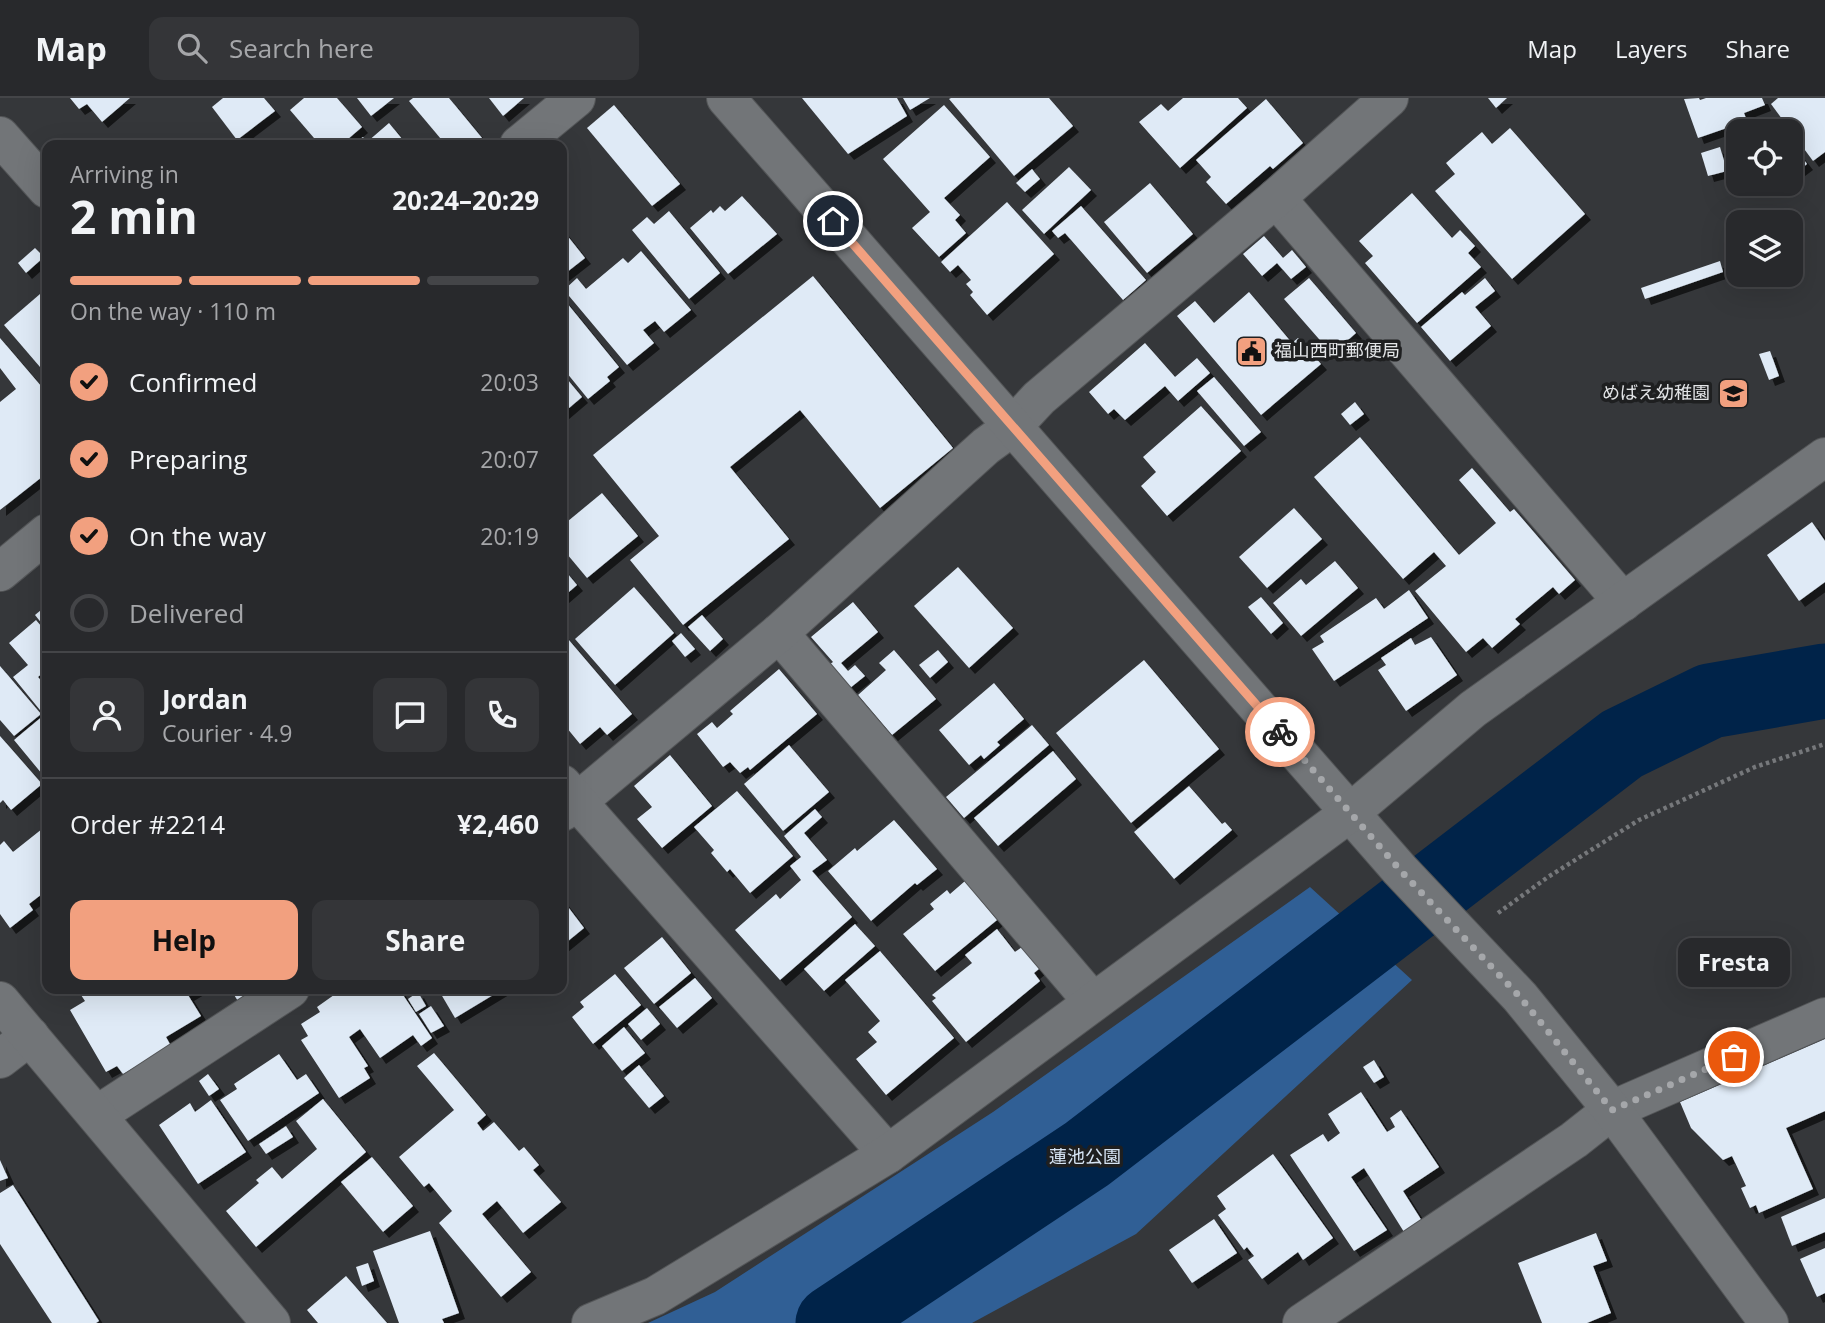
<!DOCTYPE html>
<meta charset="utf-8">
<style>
:root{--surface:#28292c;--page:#343538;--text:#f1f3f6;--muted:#a5a6a9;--line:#444548;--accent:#f2a07f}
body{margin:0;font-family:"Open Sans","Noto Sans JP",sans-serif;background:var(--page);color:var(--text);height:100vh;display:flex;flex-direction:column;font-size:26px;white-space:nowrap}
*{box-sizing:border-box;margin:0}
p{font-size:23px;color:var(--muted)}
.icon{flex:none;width:38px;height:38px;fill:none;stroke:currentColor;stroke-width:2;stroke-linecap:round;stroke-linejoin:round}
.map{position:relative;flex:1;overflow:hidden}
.drawer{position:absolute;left:42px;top:42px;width:525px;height:854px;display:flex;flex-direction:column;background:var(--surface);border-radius:14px;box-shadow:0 7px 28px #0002,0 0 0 2px var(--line)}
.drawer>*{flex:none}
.buttons{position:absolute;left:1726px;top:21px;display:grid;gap:14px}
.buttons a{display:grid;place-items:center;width:77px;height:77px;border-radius:14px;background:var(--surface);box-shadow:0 7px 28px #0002,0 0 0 2px var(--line);font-size:35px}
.pin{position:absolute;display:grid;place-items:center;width:60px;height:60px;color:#fff;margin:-30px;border:4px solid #fff;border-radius:50%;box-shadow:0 2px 7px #0007}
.courier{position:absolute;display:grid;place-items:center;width:70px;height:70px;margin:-35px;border:5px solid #f2a07f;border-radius:50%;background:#fff;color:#222;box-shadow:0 2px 9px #0007}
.bubble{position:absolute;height:49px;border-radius:14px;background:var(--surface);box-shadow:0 7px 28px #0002,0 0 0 2px var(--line);font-size:23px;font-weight:700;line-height:49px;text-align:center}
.headline em{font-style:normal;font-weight:700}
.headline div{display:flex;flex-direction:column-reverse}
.headline{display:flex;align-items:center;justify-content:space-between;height:119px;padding:0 28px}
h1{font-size:46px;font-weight:700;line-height:52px}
.bar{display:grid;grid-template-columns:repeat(4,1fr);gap:10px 7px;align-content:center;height:84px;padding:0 28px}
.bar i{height:9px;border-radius:5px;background:var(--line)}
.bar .selected{background:var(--accent)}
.bar p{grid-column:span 4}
.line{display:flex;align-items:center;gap:18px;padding:0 28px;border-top:2px solid var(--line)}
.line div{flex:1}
.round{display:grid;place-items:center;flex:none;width:74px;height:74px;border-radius:14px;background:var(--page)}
ol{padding:0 28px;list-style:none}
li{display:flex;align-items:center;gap:21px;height:77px}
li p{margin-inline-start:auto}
li .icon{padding:7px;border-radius:50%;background:var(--accent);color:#111;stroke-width:4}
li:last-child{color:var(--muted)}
li i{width:38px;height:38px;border:4px solid var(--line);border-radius:50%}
.cta{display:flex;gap:14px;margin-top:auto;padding:14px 28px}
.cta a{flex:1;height:80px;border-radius:14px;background:var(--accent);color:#111;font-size:28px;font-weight:700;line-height:80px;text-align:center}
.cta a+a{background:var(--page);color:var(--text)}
header{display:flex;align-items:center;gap:42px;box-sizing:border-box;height:98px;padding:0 35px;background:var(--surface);border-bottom:2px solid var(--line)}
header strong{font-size:33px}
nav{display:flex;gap:38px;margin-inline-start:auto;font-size:24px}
.search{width:490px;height:63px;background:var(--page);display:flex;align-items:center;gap:18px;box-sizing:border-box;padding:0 24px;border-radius:14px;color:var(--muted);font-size:26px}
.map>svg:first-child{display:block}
.green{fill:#305f95}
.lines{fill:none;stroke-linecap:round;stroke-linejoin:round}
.river{stroke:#002349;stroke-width:75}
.building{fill:#dfeaf6;filter:url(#shadow)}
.minor-casing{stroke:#545658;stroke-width:40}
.tertiary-casing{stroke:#545658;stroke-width:40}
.path{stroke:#76787b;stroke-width:4.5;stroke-dasharray:3.5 3.5;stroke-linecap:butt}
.minor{stroke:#727578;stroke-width:38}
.tertiary{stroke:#727578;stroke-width:38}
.done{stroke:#a5a7aa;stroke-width:7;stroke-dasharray:0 12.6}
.route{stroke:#f2a07f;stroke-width:9}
.labels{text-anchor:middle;stroke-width:7;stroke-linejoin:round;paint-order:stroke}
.poi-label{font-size:18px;fill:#e2e4e6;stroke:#1e1f20;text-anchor:start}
.park-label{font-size:18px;fill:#d6e4f4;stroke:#1e1f20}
</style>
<header>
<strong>Map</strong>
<div class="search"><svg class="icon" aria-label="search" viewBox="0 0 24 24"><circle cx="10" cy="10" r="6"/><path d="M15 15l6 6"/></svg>Search here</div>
<nav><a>Map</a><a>Layers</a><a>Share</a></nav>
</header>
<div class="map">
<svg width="1825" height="1225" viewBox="0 0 1825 1225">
<defs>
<filter id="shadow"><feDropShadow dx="6" dy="6" stdDeviation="0" flood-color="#0009"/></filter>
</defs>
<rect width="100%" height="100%" fill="#35373a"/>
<polygon class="green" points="1310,789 1412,882 1136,1136 972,1225 648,1225 715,1194 993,1014"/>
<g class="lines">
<polyline class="river" points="833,1225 1087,1056 1622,646 1710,603 1825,583"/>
</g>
<g class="building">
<polygon points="70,0 130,0 102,24 87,6 79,11"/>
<polygon points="223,0 264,0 275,13 237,42 212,9"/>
<polygon points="304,0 337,0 362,29 341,47 320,47 290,12"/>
<polygon points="357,0 394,0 371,18"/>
<polygon points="413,0 449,0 482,40 473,47 446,47 409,3"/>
<polygon points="489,0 524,0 503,18"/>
<polygon points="802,0 897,0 907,18 848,56"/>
<polygon points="903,0 930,0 910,12"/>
<polygon points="951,0 1049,0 1073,28 1014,78 949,1"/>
<polygon points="1183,0 1238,0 1247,10 1180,70 1139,24 1161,6 1168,13"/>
<polygon points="1488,0 1507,0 1496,10"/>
<polygon points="1699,0 1700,2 1706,0 1762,0 1765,7 1744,15 1747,23 1698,40 1684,1"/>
<polygon points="1778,0 1825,0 1825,54 1813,63 1771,6"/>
<polygon points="1266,1 1303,45 1273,71 1270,68 1226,106 1206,84 1211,79 1196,62"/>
<polygon points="614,7 680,86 652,108 587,30"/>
<polygon points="944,7 990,59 944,100 960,117 955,122 966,135 939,159 912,130 930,114 883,61"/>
<polygon points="1772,19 1782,33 1754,33"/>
<polygon points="389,25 407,47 353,47 363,39 367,44"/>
<polygon points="1510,30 1585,116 1512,181 1435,93 1455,76 1446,65 1482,34 1492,46"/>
<polygon points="1790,44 1807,66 1790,79"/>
<polygon points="1720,49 1727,73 1708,78 1701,55"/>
<polygon points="1069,69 1091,92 1044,136 1022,112"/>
<polygon points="1032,71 1040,81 1025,94 1016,85"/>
<polygon points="1150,85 1193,136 1147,175 1104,124"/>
<polygon points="1412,95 1452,140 1460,132 1475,148 1468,155 1481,169 1417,225 1365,165 1373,158 1359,143"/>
<polygon points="742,98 777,136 728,176 690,130 711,112 713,115 720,108 725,113"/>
<polygon points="1007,104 1054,156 987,217 970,197 973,194 966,186 971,182 958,167 950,174 941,164"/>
<polygon points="1081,108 1146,182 1123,202 1065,135 1058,140 1052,133"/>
<polygon points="669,113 720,175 689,201 632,132 647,119 654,126"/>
<polygon points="562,131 585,160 562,178"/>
<polygon points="1264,138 1283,160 1292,152 1306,169 1291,181 1277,165 1262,178 1243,156"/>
<polygon points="35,150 44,159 26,175 18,165"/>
<polygon points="641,153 691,212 664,234 655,223 643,232 654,245 627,267 564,192 577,180 586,191 623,160 628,165"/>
<polygon points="1720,163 1723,174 1645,201 1641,190"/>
<polygon points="813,178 953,350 880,410 800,312 730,369 789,441 683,527 630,462 659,438 593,357"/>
<polygon points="1309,180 1356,235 1332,256 1284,201"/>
<polygon points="1485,180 1495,193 1475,209 1491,228 1450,263 1421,229 1462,194 1465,197"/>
<polygon points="47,190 47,275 46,276 4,227"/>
<polygon points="1249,194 1292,245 1298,240 1321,266 1261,317 1177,218 1195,203 1214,225"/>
<polygon points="562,199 619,269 607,279 610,283 588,301 562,269"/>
<polygon points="0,240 47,295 47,375 0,412 0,304 16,291 0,270"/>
<polygon points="1145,245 1175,279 1197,260 1210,275 1178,303 1165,288 1125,322 1114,311 1108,316 1089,294"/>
<polygon points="1770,253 1779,278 1769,282 1759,256"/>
<polygon points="562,275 582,299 562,316"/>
<polygon points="1214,279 1261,334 1244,348 1197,293"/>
<polygon points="1355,304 1364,316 1350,327 1341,316"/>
<polygon points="1201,308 1241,353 1167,418 1141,388 1156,374 1143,359"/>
<polygon points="1360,339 1459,457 1496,425 1459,382 1472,370 1510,414 1514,411 1575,482 1559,496 1553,489 1515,521 1520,526 1492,550 1483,540 1466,554 1415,493 1446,468 1434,454 1403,481 1314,379"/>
<polygon points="602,395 638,438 587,480 562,450 562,428"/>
<polygon points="1294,410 1322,441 1267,490 1239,459"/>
<polygon points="1812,424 1825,443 1825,484 1799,503 1767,457"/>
<polygon points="1335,463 1358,490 1301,538 1273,505 1301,481 1306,487"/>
<polygon points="562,469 577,487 562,500"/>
<polygon points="958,469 1013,530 969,570 914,508"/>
<polygon points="634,489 674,535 615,587 575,541"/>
<polygon points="1409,492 1428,520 1334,583 1312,551 1324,544 1320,538 1376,500 1384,511"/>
<polygon points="1261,499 1283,525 1271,536 1248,509"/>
<polygon points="853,504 878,534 841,565 848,573 855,567 865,578 850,590 830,566 833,564 811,539"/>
<polygon points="47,507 47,532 35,517"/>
<polygon points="702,517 723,541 710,553 688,529"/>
<polygon points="36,522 47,535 47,571 38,579 47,590 47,682 14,642 44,617 13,579 28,567 9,545"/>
<polygon points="562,534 632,616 607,637 600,629 580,646 562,624"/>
<polygon points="681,535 695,551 685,559 672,543"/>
<polygon points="1431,539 1457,577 1406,613 1378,572 1386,567 1381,560 1411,540 1415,547"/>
<polygon points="894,552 936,601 892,637 858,597 886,572 879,565"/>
<polygon points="938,552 948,564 930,580 919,567"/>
<polygon points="1144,562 1219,651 1131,725 1056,635"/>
<polygon points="0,568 41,616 14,638 0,622"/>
<polygon points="779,571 817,616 750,672 748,669 740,675 730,664 723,669 697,636 712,624 717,630 733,616 730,613"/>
<polygon points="994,585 1024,621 997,644 1000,647 984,661 981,657 969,667 939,632"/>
<polygon points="1032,627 1049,647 964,720 946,699"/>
<polygon points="0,638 42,686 11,712 3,702 0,705"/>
<polygon points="789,647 829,694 783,733 744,686"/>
<polygon points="1053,653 1076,681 998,748 974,720"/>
<polygon points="670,657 712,708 662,750 637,721 652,709 634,688"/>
<polygon points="1189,688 1222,726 1225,724 1232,732 1174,781 1134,734"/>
<polygon points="737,693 793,758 750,795 730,771 727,774 711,755 714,752 694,729"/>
<polygon points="815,711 822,719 804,735 827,762 812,773 852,819 780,882 735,832 776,796 780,801 801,782 790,768 801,759 784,738"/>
<polygon points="894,722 937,771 917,787 915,785 871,823 828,773 855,750 857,753"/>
<polygon points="47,727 47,797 45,799 42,796 29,806 33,812 10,830 0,816 0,747 4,743 13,754"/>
<polygon points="965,783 997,822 935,873 903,836 934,811 930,806 947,792 950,796"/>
<polygon points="562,801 584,830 562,848"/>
<polygon points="855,826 875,848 824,893 804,871"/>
<polygon points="997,831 1015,854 1022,849 1040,870 1034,875 1040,883 966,944 932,903 936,900 932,897 972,865 965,857"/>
<polygon points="662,839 691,875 654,906 624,870"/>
<polygon points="880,853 954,940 886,997 856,961 877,944 868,934 880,923 845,882"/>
<polygon points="615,876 641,907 593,946 572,919 584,909 580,904"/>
<polygon points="695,880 712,900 677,930 659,909"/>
<polygon points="85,891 198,891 188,897 201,918 166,939 171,948 123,976 117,968 106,974 70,912 85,903 79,894"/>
<polygon points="240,891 252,891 255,896 239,905 233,895"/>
<polygon points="352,891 399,891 432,940 421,948 413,937 380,960 360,931 349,939 368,968 364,970 370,980 339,1000 301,942 308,938 301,926 320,914 317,909 341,892 343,896"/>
<polygon points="438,891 503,891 455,920"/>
<polygon points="418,894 426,908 416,914 408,901"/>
<polygon points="431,908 444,928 431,935 419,916"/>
<polygon points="647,910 660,926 641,942 628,926"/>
<polygon points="624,929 645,955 622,973 602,948"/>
<polygon points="1825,941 1825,1013 1786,1030 1813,1091 1759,1115 1756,1107 1750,1110 1741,1090 1746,1088 1732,1058 1723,1062 1691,1030 1680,1004"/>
<polygon points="434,955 486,1017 477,1025 483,1033 494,1024 519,1053 524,1049 539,1067 533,1072 561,1104 523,1135 497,1103 482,1116 531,1174 501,1199 439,1125 452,1113 429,1085 424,1089 399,1059 454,1012 417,968"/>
<polygon points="279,956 297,982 306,976 319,995 248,1043 220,1002 237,991 234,986"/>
<polygon points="1374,962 1384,979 1374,985 1363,969"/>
<polygon points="639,967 664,998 649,1010 624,980"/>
<polygon points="208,976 219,991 209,998 199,983"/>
<polygon points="1361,994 1387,1034 1395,1029 1390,1020 1401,1012 1439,1069 1403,1093 1422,1123 1404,1134 1364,1070 1351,1079 1387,1132 1354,1153 1290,1057 1323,1036 1328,1044 1340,1035 1328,1016"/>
<polygon points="323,1001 366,1054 256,1149 226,1113 259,1085 256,1082 272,1069 282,1081 317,1051 296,1023"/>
<polygon points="211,1002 246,1054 198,1086 159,1027 190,1005 195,1014"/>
<polygon points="286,1028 293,1039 266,1056 259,1046"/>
<polygon points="1273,1056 1333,1140 1303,1162 1298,1154 1262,1181 1248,1162 1254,1158 1247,1149 1244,1152 1218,1117 1226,1111 1217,1098"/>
<polygon points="372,1059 413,1108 383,1134 341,1084"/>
<polygon points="0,1062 8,1080 0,1083"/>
<polygon points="13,1087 99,1223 96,1225 52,1225 0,1146 0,1095"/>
<polygon points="1825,1100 1825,1134 1792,1148 1781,1119"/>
<polygon points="1214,1121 1237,1155 1192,1185 1169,1152"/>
<polygon points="430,1133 459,1215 442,1221 444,1225 399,1225 373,1153"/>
<polygon points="1596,1135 1607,1163 1593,1168 1611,1215 1587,1225 1542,1225 1518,1165"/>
<polygon points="1825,1150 1825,1195 1817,1199 1800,1161"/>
<polygon points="368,1165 374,1183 362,1188 356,1169"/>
<polygon points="346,1178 387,1225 318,1225 307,1212"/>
</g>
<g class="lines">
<defs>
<g id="minor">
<polyline points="519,47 576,0"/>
<polyline points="1276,100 1623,504"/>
<polyline points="0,474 47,435"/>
<polyline points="779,535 1093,904"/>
<polyline points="562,714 577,704 779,535 986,348 1012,329 1039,300 1276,100 1389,0"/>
<polyline points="0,961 30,938"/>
<polyline points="97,1017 290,891"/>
<polyline points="1302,1225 1574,1042 1612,1012 1825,919"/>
</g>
<g id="tertiary">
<polyline points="726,0 1400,772 1520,899 1612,1012 1769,1225"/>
<polyline points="0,38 47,91"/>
<polyline points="562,686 888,1056"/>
<polyline points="0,903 271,1225"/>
<polyline points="591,1225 655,1198 888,1056 1351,714 1473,611 1825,359"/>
</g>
</defs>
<use href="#minor" class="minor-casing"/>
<use href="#tertiary" class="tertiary-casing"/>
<polyline class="path" points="1498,815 1548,779 1639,722 1755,669 1825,646"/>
<use href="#minor" class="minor"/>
<use href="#tertiary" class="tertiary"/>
</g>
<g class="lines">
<polyline class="done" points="1280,634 1400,772 1520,899 1612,1012 1734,959"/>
<polyline class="route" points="833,123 1280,634"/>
</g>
<defs>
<symbol id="civic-square" viewBox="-11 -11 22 22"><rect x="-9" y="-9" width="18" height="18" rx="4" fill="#f2a07f" stroke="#1e1f20"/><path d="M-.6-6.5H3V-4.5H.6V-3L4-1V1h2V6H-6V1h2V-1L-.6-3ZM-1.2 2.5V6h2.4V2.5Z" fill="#111"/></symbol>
<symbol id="school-square" viewBox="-11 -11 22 22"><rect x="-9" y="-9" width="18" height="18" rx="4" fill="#f2a07f" stroke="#1e1f20"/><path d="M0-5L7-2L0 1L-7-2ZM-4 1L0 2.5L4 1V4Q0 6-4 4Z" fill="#111"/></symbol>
</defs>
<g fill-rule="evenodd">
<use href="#civic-square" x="1234" y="236" width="35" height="35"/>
<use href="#school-square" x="1716" y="278" width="35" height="35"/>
</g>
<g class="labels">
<g class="poi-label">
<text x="1274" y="259">福山西町郵便局</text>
<text x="1710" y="301" text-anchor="end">めばえ幼稚園</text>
</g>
<g class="park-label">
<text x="1085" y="1065">蓮池公園</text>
</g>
</g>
</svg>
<div class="buttons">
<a><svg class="icon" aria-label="locate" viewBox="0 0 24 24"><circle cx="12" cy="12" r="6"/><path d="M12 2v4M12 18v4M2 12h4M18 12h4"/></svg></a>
<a><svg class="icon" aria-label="layers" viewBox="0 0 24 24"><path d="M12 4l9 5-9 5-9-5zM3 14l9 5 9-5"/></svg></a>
</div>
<div class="pin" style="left:1734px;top:959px;background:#ea580c"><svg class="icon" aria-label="bag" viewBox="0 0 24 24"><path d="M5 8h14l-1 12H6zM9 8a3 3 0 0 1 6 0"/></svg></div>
<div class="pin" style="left:833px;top:123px;background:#1f2937"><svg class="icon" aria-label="home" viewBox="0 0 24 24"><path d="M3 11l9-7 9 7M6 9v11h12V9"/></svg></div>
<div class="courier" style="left:1280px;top:634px"><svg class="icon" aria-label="bike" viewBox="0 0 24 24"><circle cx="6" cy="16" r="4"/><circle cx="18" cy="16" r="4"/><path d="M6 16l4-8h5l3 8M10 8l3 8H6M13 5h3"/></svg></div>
<div class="bubble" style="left:1678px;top:840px;width:112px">Fresta</div>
<section class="drawer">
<div class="headline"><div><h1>2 min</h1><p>Arriving in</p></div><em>20:24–20:29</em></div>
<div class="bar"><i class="selected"></i><i class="selected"></i><i class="selected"></i><i></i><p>On the way · 110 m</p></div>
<ol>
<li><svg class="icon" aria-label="check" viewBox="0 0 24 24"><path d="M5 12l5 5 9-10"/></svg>Confirmed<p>20:03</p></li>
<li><svg class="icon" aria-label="check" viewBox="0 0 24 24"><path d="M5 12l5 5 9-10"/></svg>Preparing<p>20:07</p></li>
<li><svg class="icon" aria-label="check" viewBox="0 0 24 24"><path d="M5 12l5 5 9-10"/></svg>On the way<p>20:19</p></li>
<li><i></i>Delivered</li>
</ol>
<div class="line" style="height:126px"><a class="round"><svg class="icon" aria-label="person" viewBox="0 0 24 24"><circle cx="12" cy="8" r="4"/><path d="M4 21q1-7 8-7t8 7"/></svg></a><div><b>Jordan</b><p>Courier · 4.9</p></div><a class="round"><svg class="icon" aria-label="chat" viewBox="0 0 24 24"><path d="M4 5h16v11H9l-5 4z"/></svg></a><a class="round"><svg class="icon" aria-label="phone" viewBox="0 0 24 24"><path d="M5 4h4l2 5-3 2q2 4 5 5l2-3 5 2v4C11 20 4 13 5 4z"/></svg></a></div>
<div class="line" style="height:91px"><div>Order #2214</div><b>¥2,460</b></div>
<div class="cta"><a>Help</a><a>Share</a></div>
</section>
</div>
